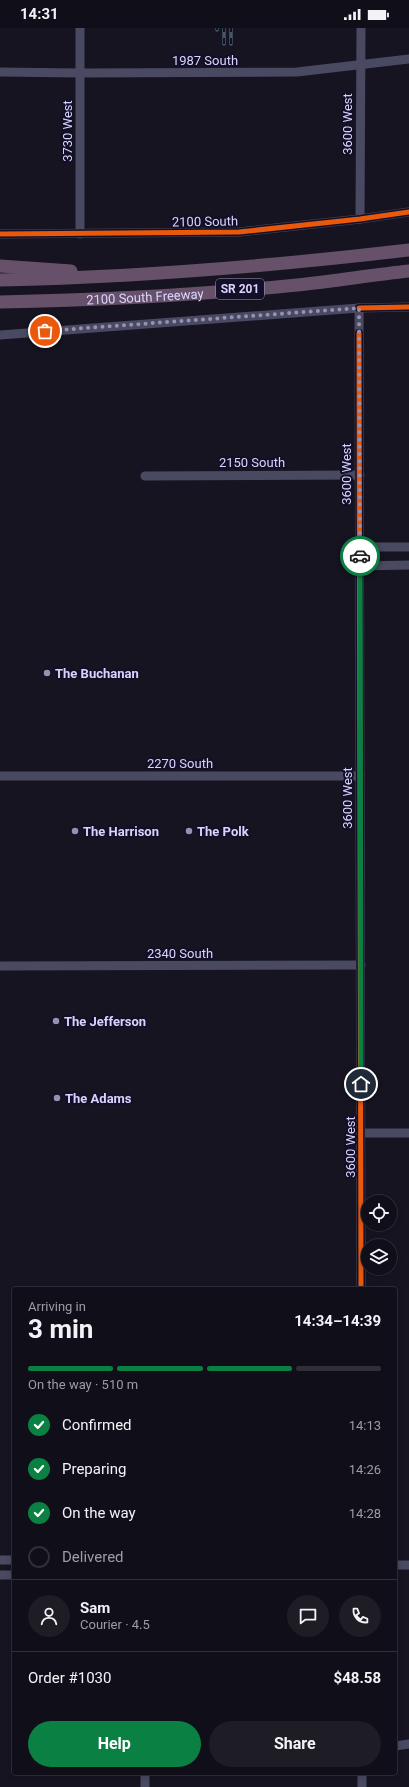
<!DOCTYPE html>
<meta charset="utf-8">
<style>
:root{--surface:#100f19;--page:#1e1d26;--text:#f1f3f6;--muted:#9c9ca2;--line:#302f38;--accent:#0b8043}
body{margin:0;font-family:Roboto,sans-serif;background:var(--page);color:var(--text);height:100vh;display:flex;flex-direction:column;font-size:15px;white-space:nowrap}
*{box-sizing:border-box;margin:0}
p{font-size:13px;color:var(--muted)}
.icon{flex:none;width:22px;height:22px;fill:none;stroke:currentColor;stroke-width:2;stroke-linecap:round;stroke-linejoin:round}
.map{position:relative;flex:1;overflow:hidden}
.panel{position:absolute;left:12px;top:1259px;width:385px;height:488px;display:flex;flex-direction:column;background:var(--surface);border-radius:4px;box-shadow:0 2px 6px #0003,0 0 0 1px var(--line)}
.panel>*{flex:none}
.buttons{position:absolute;left:361px;top:1167px;display:grid;gap:8px}
.buttons a{display:grid;place-items:center;width:36px;height:36px;border-radius:50%;background:var(--surface);box-shadow:0 2px 6px #0003,0 0 0 1px var(--line);font-size:20px}
.pin{position:absolute;display:grid;place-items:center;width:34px;height:34px;color:#fff;margin:-17px;border:2px solid #fff;border-radius:50%;box-shadow:0 1px 4px #0007}
.courier{position:absolute;display:grid;place-items:center;width:40px;height:40px;margin:-20px;border:3px solid #0b8043;border-radius:50%;background:#fff;color:#222;box-shadow:0 1px 5px #0007}
.summary em{font-style:normal;font-weight:700}
.summary div{display:flex;flex-direction:column-reverse}
.summary{display:flex;align-items:center;justify-content:space-between;height:68px;padding:0 16px}
h1{font-size:26px;font-weight:700;line-height:30px}
.bar{display:grid;grid-template-columns:repeat(4,1fr);gap:6px 4px;align-content:center;height:48px;padding:0 16px}
.bar i{height:5px;border-radius:3px;background:var(--line)}
.bar .active{background:var(--accent)}
.bar p{grid-column:span 4}
.line{display:flex;align-items:center;gap:10px;padding:0 16px;border-top:1px solid var(--line)}
.line div{flex:1}
.round{display:grid;place-items:center;flex:none;width:42px;height:42px;border-radius:21px;background:var(--page)}
ol{padding:0 16px;list-style:none}
li{display:flex;align-items:center;gap:12px;height:44px}
li p{margin-inline-start:auto}
li .icon{padding:4px;border-radius:50%;background:var(--accent);color:#fff;stroke-width:4}
li:last-child{color:var(--muted)}
li i{width:22px;height:22px;border:2px solid var(--line);border-radius:50%}
.primary-button{display:flex;gap:8px;margin-top:auto;padding:8px 16px}
.primary-button a{flex:1;height:46px;border-radius:24px;background:var(--accent);color:#fff;font-size:16px;font-weight:700;line-height:46px;text-align:center}
.primary-button a+a{background:var(--page);color:var(--text)}
.status{display:flex;justify-content:space-between;align-items:center;height:28px;padding:0 20px;background:var(--surface);direction:ltr}
.status svg{height:11px;fill:currentColor}
.map>svg:first-child{display:block}
.lines{fill:none;stroke-linecap:round;stroke-linejoin:round}
.minor{stroke:#4a4962;stroke-width:9}
.highway{stroke:#67516a;stroke-width:13}
.rail-casing{stroke:#43596b;stroke-width:3.5}
.rail{stroke:#130f26;stroke-width:2;stroke-dasharray:6;stroke-linecap:butt}
.cycleway-casing{stroke:#130f26;stroke-width:8}
.cycleway{stroke:#e8590c;stroke-width:5}
.done{stroke:#9591b1;stroke-width:4;stroke-dasharray:0 7.2}
.route{stroke:#0b8043;stroke-width:5}
.poi-dot{fill:#9591b1;stroke:#130f26;stroke-width:1.5}
.labels{text-anchor:middle;stroke-width:4;stroke-linejoin:round;paint-order:stroke}
.shield{fill:#130f26;stroke:#9e99be;stroke-width:1}
.shield-label{font-size:12px;font-weight:bold;fill:#d9d4ff}
.street-label{font-size:13px;fill:#d9d4ff;stroke:#130f26}
.poi-label{font-size:13px;font-weight:bold;fill:#d9d4ff;stroke:#130f26;text-anchor:start}
</style>
<div class="status"><b>14:31</b><svg viewBox="0 0 49 12"><path d="M0 12V9h3v3zM5 12V6h3v6zM10 12V3h3v9zM15 12V0h3v12zM26 1h20v11H26zM47 4h2v5h-2z"/></svg></div>
<div class="map">
<svg width="409" height="1759" viewBox="0 0 409 1759">
<rect width="100%" height="100%" fill="#161421"/>
<g class="lines">
<g class="minor">
<polyline points="0,44 80,45 297,44 409,31"/>
<polyline points="360,191 361,0"/>
<polyline points="0,206 239,204 360,191 409,184"/>
<polyline points="80,206 80,0"/>
<polyline points="359,280 361,1261"/>
<polyline points="0,307 359,280 409,279"/>
<polyline points="145,448 360,447"/>
<polyline points="360,519 409,519"/>
<polyline points="360,538 409,537"/>
<polyline points="0,748 360,748"/>
<polyline points="0,938 361,937"/>
<polyline points="361,1105 409,1105"/>
<polyline points="0,1532 14,1532"/>
<polyline points="395,1537 409,1537"/>
<polyline points="0,1547 14,1547"/>
<polyline points="395,1718 409,1716"/>
<polyline points="145,1745 145,1759"/>
<polyline points="362,1745 362,1759"/>
</g>
<g class="highway">
<polyline points="0,238 71,243"/>
<path d="M0 252C137 249 273 238 409 222"/>
<path id="s1" d="M0 274C99 272 199 267 297 257 335 253 372 247 409 243"/>
</g>
<defs>
<g id="rail">
<polyline points="217,2 217,0"/>
<polyline points="224,16 224,0"/>
<polyline points="231,16 231,0"/>
</g>
</defs>
<use href="#rail" class="rail-casing"/>
<use href="#rail" class="rail"/>
<defs>
<g id="cycleway">
<polyline points="0,206 239,204 360,191 409,184"/>
<polyline points="359,280 409,279"/>
<polyline points="359,305 361,1261"/>
</g>
</defs>
<use href="#cycleway" class="cycleway-casing"/>
<use href="#cycleway" class="cycleway"/>
</g>
<g class="lines">
<polyline class="done" points="45,303 359,280 360,528"/>
<polyline class="route" points="360,528 361,1056"/>
</g>
<g class="poi-dot">
<circle cx="47" cy="645" r="4"/>
<circle cx="75" cy="803" r="4"/>
<circle cx="189" cy="803" r="4"/>
<circle cx="56" cy="993" r="4"/>
<circle cx="57" cy="1070" r="4"/>
</g>
<g class="labels">
<rect class="shield" x="216" y="251" width="48" height="20" rx="3"/>
<g class="shield-label">
<text x="240" y="265">SR 201</text>
</g>
<g class="street-label">
<text x="205" y="37">1987 South</text>
<text transform="translate(347 96) rotate(-90)" y="5">3600 West</text>
<text transform="translate(67 103) rotate(-90)" y="5">3730 West</text>
<text transform="translate(205 193) rotate(-1)" y="5">2100 South</text>
<text dy="5" stroke="none"><textPath href="#s1" startOffset="145">2100 South Freeway</textPath></text>
<text x="252" y="439">2150 South</text>
<text transform="translate(346 446) rotate(-90)" y="5">3600 West</text>
<text x="180" y="740">2270 South</text>
<text transform="translate(347 770) rotate(-90)" y="5">3600 West</text>
<text x="180" y="930">2340 South</text>
<text transform="translate(350 1119) rotate(-90)" y="5">3600 West</text>
</g>
<g class="poi-label">
<text x="55" y="650">The Buchanan</text>
<text x="83" y="808">The Harrison</text>
<text x="197" y="808">The Polk</text>
<text x="64" y="998">The Jefferson</text>
<text x="65" y="1075">The Adams</text>
</g>
</g>
</svg>
<div class="buttons">
<a><svg class="icon" aria-label="locate" viewBox="0 0 24 24"><circle cx="12" cy="12" r="6"/><path d="M12 2v4M12 18v4M2 12h4M18 12h4"/></svg></a>
<a><svg class="icon" aria-label="layers" viewBox="0 0 24 24"><path d="M12 4l9 5-9 5-9-5zM3 14l9 5 9-5"/></svg></a>
</div>
<div class="pin" style="left:45px;top:303px;background:#ea580c"><svg class="icon" aria-label="bag" viewBox="0 0 24 24"><path d="M5 8h14l-1 12H6zM9 8a3 3 0 0 1 6 0"/></svg></div>
<div class="pin" style="left:361px;top:1056px;background:#1f2937"><svg class="icon" aria-label="home" viewBox="0 0 24 24"><path d="M3 11l9-7 9 7M6 9v11h12V9"/></svg></div>
<div class="courier" style="left:360px;top:528px"><svg class="icon" aria-label="car" viewBox="0 0 24 24"><path d="M5 17H2v-5l4-1 3-4h7l3 4 3 1v5h-3M9 17h6M6 11h13"/><circle cx="7" cy="17" r="2"/><circle cx="17" cy="17" r="2"/></svg></div>
<section class="panel">
<div class="summary"><div><h1>3 min</h1><p>Arriving in</p></div><em>14:34–14:39</em></div>
<div class="bar"><i class="active"></i><i class="active"></i><i class="active"></i><i></i><p>On the way · 510 m</p></div>
<ol>
<li><svg class="icon" aria-label="check" viewBox="0 0 24 24"><path d="M5 12l5 5 9-10"/></svg>Confirmed<p>14:13</p></li>
<li><svg class="icon" aria-label="check" viewBox="0 0 24 24"><path d="M5 12l5 5 9-10"/></svg>Preparing<p>14:26</p></li>
<li><svg class="icon" aria-label="check" viewBox="0 0 24 24"><path d="M5 12l5 5 9-10"/></svg>On the way<p>14:28</p></li>
<li><i></i>Delivered</li>
</ol>
<div class="line" style="height:72px"><a class="round"><svg class="icon" aria-label="person" viewBox="0 0 24 24"><circle cx="12" cy="8" r="4"/><path d="M4 21q1-7 8-7t8 7"/></svg></a><div><b>Sam</b><p>Courier · 4.5</p></div><a class="round"><svg class="icon" aria-label="chat" viewBox="0 0 24 24"><path d="M4 5h16v11H9l-5 4z"/></svg></a><a class="round"><svg class="icon" aria-label="phone" viewBox="0 0 24 24"><path d="M5 4h4l2 5-3 2q2 4 5 5l2-3 5 2v4C11 20 4 13 5 4z"/></svg></a></div>
<div class="line" style="height:52px"><div>Order #1030</div><b>$48.58</b></div>
<div class="primary-button"><a>Help</a><a>Share</a></div>
</section>
</div>
